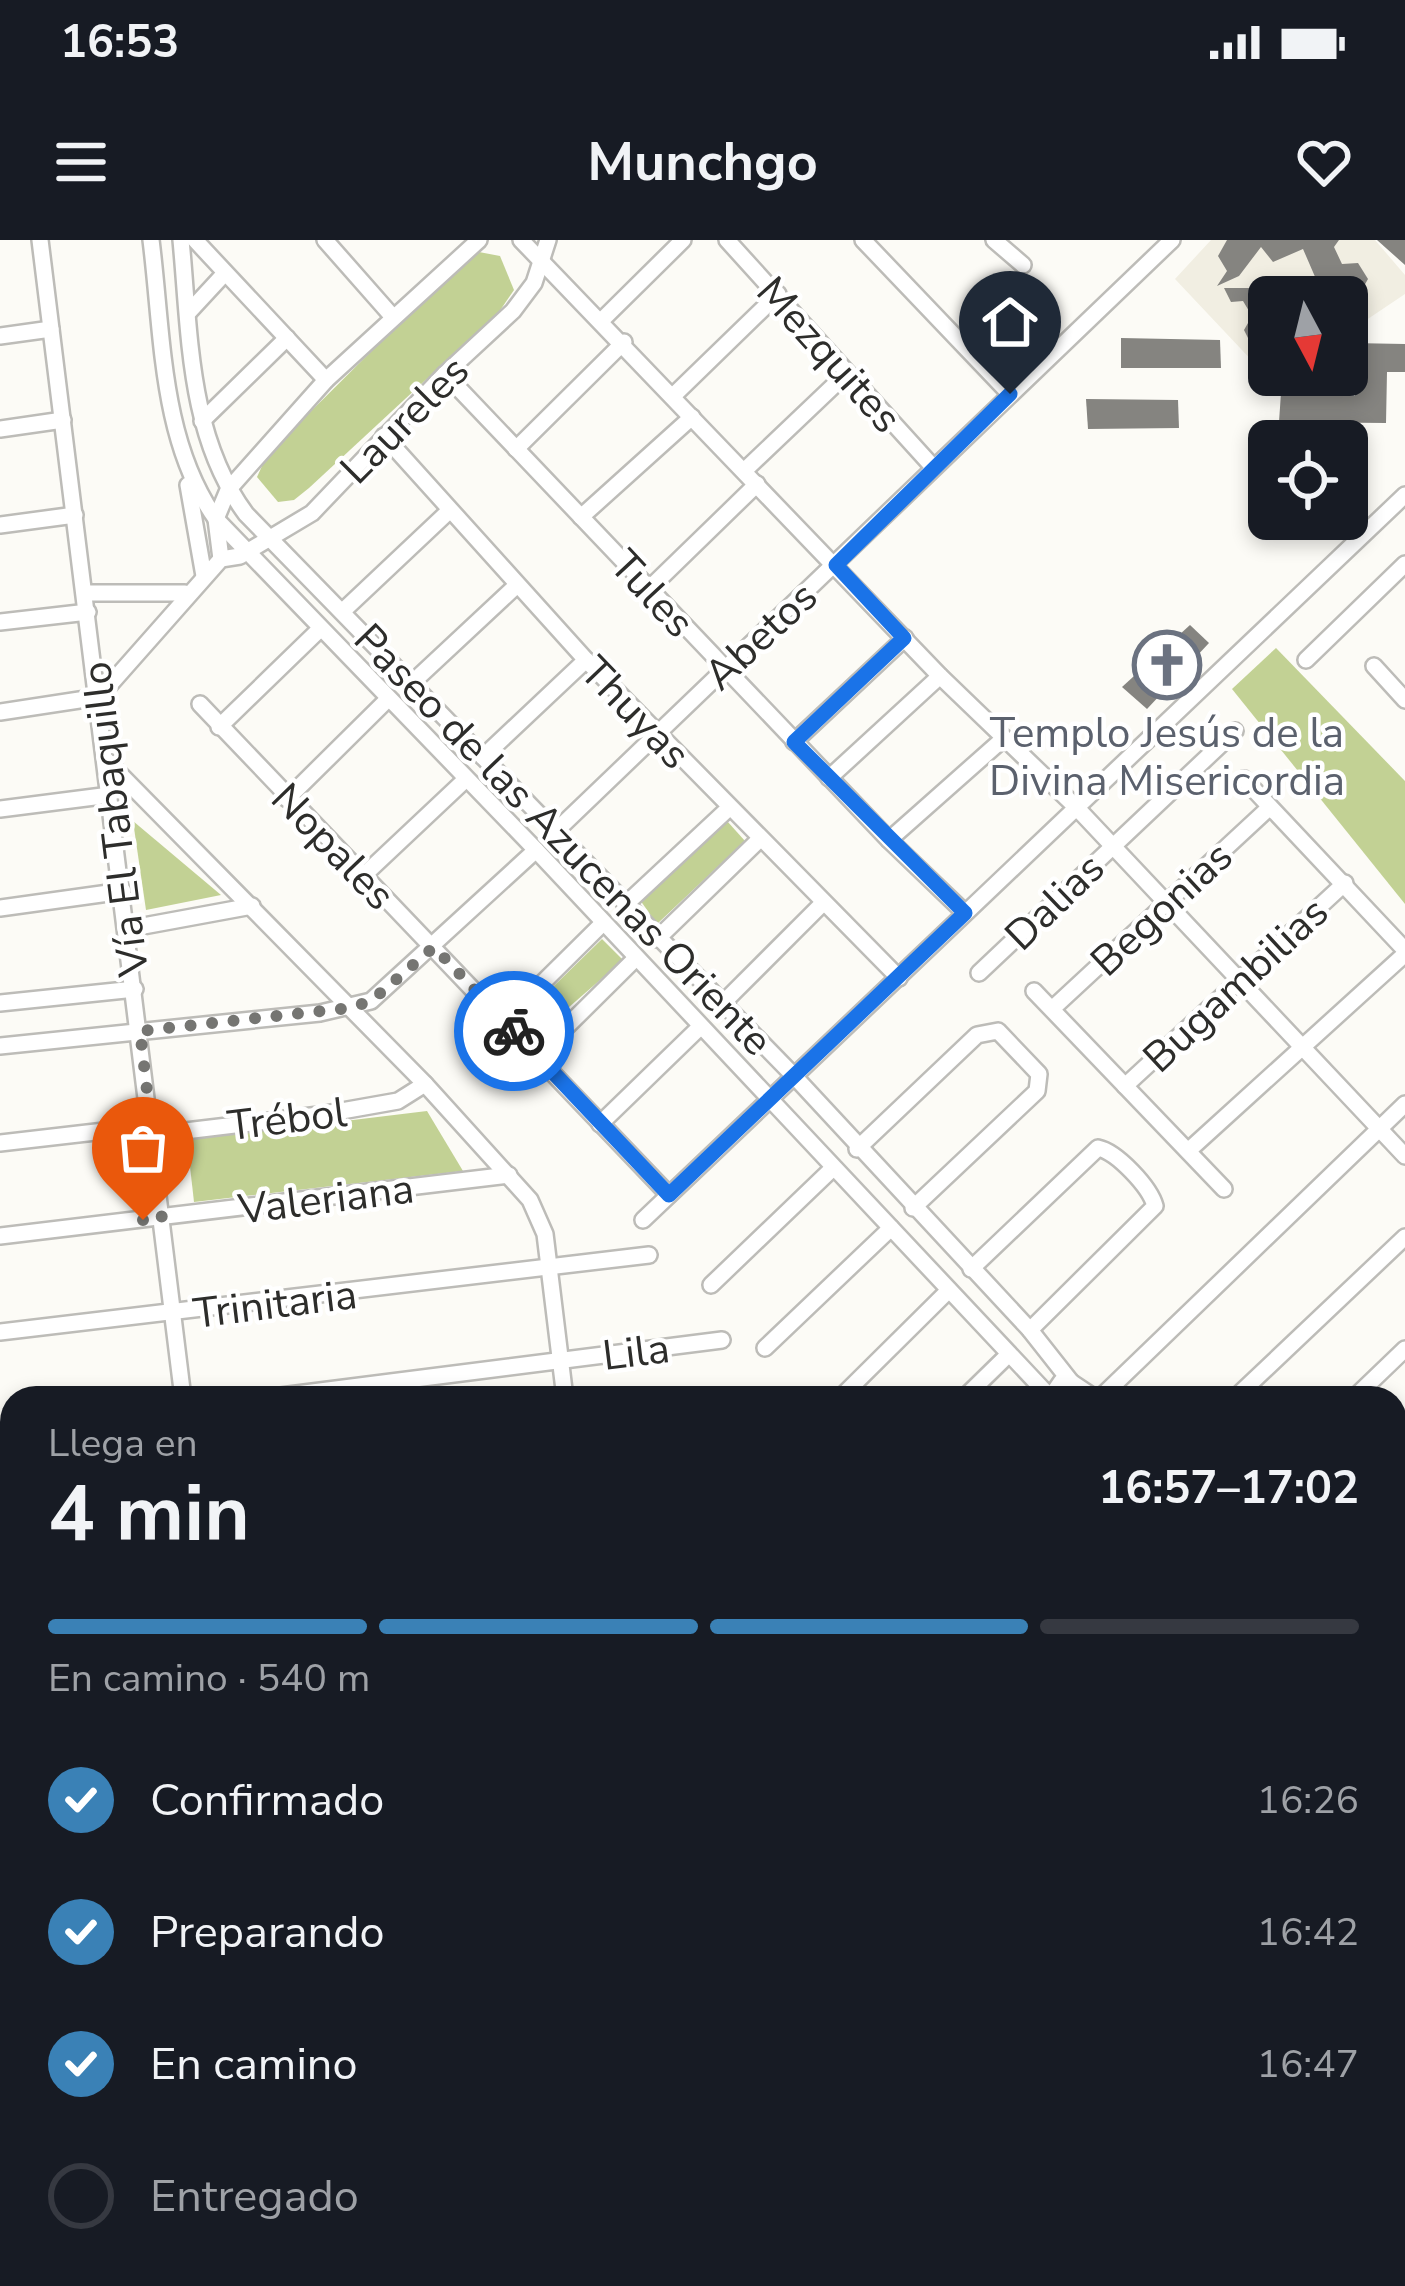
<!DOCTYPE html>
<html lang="es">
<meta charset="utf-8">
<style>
:root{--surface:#171b24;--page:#242831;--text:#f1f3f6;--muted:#9ea1a6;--line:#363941;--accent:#3a81b6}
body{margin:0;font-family:"Nunito Sans",sans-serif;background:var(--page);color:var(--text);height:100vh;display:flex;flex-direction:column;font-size:45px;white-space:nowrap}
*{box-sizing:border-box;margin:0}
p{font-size:39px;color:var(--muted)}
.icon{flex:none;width:66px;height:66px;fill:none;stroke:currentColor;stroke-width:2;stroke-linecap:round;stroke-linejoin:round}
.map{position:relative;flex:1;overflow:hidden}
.sheet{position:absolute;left:0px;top:1146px;width:1407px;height:900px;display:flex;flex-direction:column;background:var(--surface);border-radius:36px 36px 0 0;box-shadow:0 6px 18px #0003}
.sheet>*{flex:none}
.needle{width:78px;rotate:173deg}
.controls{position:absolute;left:1248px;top:36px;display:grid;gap:24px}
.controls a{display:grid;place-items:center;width:120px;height:120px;border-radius:18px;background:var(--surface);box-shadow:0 6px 18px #0003;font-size:60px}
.pin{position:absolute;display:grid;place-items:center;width:102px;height:102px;color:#fff;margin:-123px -51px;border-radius:50% 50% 50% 0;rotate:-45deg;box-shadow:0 0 12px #0007}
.pin .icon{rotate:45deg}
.courier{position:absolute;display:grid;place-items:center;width:120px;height:120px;margin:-60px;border:9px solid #1a73e8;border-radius:50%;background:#fff;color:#222;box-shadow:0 3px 15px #0007}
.headline em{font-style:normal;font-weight:700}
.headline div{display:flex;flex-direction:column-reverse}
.headline{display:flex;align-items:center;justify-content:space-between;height:204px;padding:0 48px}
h1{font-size:78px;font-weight:700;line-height:90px}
.bar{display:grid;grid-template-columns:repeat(4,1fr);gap:18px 12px;align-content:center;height:144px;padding:0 48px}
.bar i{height:15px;border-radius:9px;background:var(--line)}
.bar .active{background:var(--accent)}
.bar p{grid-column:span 4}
ol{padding:0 48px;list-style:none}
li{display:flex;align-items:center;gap:36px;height:132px}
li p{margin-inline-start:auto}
li .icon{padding:12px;border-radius:50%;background:var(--accent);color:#fff;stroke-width:4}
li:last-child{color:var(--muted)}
li i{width:66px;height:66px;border:6px solid var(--line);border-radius:50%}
.status{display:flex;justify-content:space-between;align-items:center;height:84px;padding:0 60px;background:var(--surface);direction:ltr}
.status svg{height:33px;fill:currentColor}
header{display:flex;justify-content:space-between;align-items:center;height:156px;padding:0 48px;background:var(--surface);font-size:54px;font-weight:700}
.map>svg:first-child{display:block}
.built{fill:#f1eee2}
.green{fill:#c2d194}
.building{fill:#858480}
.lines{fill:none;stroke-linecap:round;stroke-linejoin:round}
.minor-casing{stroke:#bdbcb8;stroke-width:20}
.tertiary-casing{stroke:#bdbcb8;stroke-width:22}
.minor{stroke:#fff;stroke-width:15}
.tertiary{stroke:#fff;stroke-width:18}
.done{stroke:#757572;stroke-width:12;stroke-dasharray:0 21.6}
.route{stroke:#1a73e8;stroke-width:15}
.labels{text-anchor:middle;stroke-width:9;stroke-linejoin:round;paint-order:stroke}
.street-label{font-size:42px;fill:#2d2d2b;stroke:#fff}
.worship-label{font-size:42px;fill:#5b616d;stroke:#fff}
</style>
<div class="status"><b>16:53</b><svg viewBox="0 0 49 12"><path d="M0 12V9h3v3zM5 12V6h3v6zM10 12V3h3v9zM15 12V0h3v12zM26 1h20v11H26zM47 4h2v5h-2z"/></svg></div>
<header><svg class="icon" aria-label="menu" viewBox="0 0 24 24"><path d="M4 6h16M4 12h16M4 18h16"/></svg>Munchgo<svg class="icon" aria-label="heart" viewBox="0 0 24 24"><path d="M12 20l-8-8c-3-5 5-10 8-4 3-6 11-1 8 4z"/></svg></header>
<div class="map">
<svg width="1405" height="2046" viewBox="0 0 1405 2046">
<rect width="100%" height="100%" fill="#fcfbf6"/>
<polygon class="built" points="1211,0 1375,0 1405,35 1405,54 1347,93 1347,57 1269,57 1269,122 1257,126 1175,39"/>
<g class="green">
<polygon points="479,12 500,16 514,50 499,72 309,248 294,260 278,262 257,237 267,215 464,19"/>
<polygon points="1276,408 1405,541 1405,664 1232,449"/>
<polygon points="133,581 221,655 146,670"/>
<polygon points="727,581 745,601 657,684 640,660"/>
<polygon points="602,699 623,720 537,795 522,777"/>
<polygon points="427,871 463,931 194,962 187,900"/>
<polygon points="1405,1391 1405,1478 1395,1480 1395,1392"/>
</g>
<g class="building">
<polygon points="1227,0 1339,0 1334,7 1342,24 1358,23 1368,39 1360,53 1368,68 1359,82 1347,82 1347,57 1334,38 1316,39 1303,9 1273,22 1261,7 1239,36 1217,46 1227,31 1218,16"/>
<polygon points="1377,0 1405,0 1405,25"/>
<polygon points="1224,48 1277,48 1277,57 1269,57 1269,106 1252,106 1244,90 1252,76 1243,61 1231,62"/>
<polygon points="1121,98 1220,100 1221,128 1121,128"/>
<polygon points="1351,103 1405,104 1405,132 1387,132 1386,183 1279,182 1281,153 1355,156"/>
<polygon points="1086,159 1178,160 1179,188 1088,189"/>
<polygon points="1190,385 1209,403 1147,469 1122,447"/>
</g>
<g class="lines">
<defs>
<g id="minor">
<polyline points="40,0 183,1158"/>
<path d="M151 0C163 94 160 200 216 279L536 610 1050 1157"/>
<path d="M181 0C190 94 188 196 246 274L795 837 1030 1090 1071 1142"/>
<polyline points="195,0 326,140"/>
<polyline points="325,0 392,76"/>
<polyline points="521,0 940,436 1076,567 1405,916"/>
<polyline points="727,0 933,227"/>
<polyline points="863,0 1010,154"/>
<polyline points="994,0 1023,25"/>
<polyline points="188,73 225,33"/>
<polyline points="601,81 683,0"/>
<polyline points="0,96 51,89"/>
<polyline points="445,134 889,600 965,673"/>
<polyline points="673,156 778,54"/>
<polyline points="202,181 287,98"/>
<polyline points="0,189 63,180"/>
<polyline points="384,196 586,420 899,738"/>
<polyline points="516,209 624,102"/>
<polyline points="744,231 847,133"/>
<polyline points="188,245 204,336"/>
<polyline points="581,277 692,177"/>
<polyline points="0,285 75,275"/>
<polyline points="221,319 216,279 228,250 326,140 479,0"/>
<polyline points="649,349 757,244"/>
<polyline points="87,353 185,353"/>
<polyline points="344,370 449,271"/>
<polyline points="0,382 88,372"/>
<polyline points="1306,420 1405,324"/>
<polyline points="1374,426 1405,460"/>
<polyline points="413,442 517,345"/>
<polyline points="200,464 669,955"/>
<polyline points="0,472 99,457 221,319 240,316 312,273 445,134 513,71 534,43 548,0"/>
<polyline points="219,487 320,389"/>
<polyline points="794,502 905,398"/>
<polyline points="483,517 586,420"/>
<polyline points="106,520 425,844 530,960 545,994 565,1158"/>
<polyline points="829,538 940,436"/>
<polyline points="1244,539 1405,710"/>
<polyline points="287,559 388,459"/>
<polyline points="0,569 110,555"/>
<polyline points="556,591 1172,0"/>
<polyline points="889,600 1003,499"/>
<polyline points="363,636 465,540"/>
<polyline points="625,665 729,568"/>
<polyline points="0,668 123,651"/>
<polyline points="127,689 252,666"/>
<polyline points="657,699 760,599"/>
<polyline points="979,733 1235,491"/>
<polyline points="1034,751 1224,949"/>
<polyline points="0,763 135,749"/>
<polyline points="721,765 822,664"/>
<polyline points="1052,769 1270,567"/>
<polyline points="504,781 603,683"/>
<polyline points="0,806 320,773 371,761 536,610"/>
<polyline points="537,816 636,718"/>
<polyline points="1125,846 1345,643"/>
<polyline points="600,884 700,787"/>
<polyline points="0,903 113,890 152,895 319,875 398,861 425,844"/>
<polyline points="857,909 977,795 998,791 1039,834 1037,851 913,968"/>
<polyline points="1188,911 1405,714"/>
<polyline points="643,980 1405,255"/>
<polyline points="0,996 509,935"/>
<path d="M971 1029 1098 908C1117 912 1150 947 1155 966L1030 1090"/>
<polyline points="711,1045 833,928"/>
<polyline points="0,1092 649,1015"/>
<polyline points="765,1108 891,988"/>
<polyline points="265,1158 722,1100"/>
<polyline points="840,1158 949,1050"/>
<polyline points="964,1158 1009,1114"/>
<polyline points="1050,1158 1061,1142 1071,1142 1095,1158"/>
<polyline points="1100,1158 1405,864"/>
<polyline points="1235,1158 1405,997"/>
<polyline points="1354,1158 1405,1109"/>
<polyline points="0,1191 12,1190"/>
<polyline points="1395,1236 1405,1227"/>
<polyline points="1395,1254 1405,1263"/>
<polyline points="0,1287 12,1285"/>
<polyline points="1395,1363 1405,1362"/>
<polyline points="0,1378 12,1377"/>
<polyline points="10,1475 12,1474"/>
<polyline points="3,1744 12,1770"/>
<polyline points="44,2034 46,2046"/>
<polyline points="293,2034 295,2046"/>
<polyline points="668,2034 670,2046"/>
<polyline points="313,2046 401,2034"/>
<polyline points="1062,2046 1178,2034"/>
</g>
<g id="tertiary">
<polyline points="1395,1501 1405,1500"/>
<polyline points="1395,1528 1405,1527"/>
<polyline points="0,1669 12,1671"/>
<polyline points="0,1693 12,1696"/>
</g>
</defs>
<use href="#minor" class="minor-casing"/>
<use href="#tertiary" class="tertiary-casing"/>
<use href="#minor" class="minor"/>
<use href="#tertiary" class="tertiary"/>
</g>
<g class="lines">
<polyline class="done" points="143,980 162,979 140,791 349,768 371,761 434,707 514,791"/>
<polyline class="route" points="514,791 669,955 965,673 794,502 904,398 836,325 1010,154"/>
</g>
<defs>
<symbol id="church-ring" viewBox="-11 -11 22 22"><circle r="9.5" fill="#fff" stroke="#6b7280" stroke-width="1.5"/><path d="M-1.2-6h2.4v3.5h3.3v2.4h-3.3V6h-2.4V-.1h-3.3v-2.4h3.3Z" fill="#6b7280"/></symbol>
</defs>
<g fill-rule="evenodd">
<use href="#church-ring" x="1129" y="387" width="76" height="76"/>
</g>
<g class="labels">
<g class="street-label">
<text transform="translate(830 114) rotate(48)" y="15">Mezquites</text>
<text transform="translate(404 179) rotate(-45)" y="15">Laureles</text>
<text transform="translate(653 353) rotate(47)" y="15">Tules</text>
<text transform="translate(760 395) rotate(-43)" y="15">Abetos</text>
<text transform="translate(636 472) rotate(46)" y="15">Thuyas</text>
<text transform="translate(114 579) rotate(-97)" y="15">Vía El Tabaquillo</text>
<text transform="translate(564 599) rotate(46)" y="15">Paseo de las Azucenas Oriente</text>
<text transform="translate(334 606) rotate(46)" y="15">Nopales</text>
<text transform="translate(1054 661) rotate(-44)" y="15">Dalias</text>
<text transform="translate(1161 668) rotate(-43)" y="15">Begonias</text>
<text transform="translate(1235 744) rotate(-43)" y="15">Bugambilias</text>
<text transform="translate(287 878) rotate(-7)" y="15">Trébol</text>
<text transform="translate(326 958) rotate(-7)" y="15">Valeriana</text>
<text transform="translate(275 1063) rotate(-7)" y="15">Trinitaria</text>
<text transform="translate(636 1111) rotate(-7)" y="15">Lila</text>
</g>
<g class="worship-label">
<text x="1167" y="507">Templo Jesús de la<tspan x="1167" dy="48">Divina Misericordia</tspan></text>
</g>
</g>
</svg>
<div class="controls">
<a><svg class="needle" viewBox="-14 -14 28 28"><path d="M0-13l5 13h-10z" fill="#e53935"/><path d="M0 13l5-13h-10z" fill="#9ea1a6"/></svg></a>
<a><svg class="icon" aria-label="locate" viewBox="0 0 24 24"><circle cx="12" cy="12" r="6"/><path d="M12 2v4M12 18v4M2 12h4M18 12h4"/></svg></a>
</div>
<div class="pin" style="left:143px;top:980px;background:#ea580c"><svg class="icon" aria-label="bag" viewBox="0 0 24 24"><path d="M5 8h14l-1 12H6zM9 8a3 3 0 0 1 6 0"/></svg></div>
<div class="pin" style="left:1010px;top:154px;background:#1f2937"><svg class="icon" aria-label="home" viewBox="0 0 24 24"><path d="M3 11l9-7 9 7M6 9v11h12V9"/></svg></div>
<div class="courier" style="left:514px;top:791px"><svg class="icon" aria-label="bike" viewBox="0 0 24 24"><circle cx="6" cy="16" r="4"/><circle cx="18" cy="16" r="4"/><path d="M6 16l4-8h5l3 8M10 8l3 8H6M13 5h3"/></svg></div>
<section class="sheet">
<div class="headline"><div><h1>4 min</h1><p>Llega en</p></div><em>16:57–17:02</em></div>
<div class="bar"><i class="active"></i><i class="active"></i><i class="active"></i><i></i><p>En camino · 540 m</p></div>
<ol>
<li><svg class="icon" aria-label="check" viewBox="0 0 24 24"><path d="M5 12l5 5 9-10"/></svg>Confirmado<p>16:26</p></li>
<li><svg class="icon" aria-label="check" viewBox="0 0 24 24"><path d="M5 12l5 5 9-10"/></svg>Preparando<p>16:42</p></li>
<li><svg class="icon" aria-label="check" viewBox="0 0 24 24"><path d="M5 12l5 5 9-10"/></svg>En camino<p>16:47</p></li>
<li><i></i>Entregado</li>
</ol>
</section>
</div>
